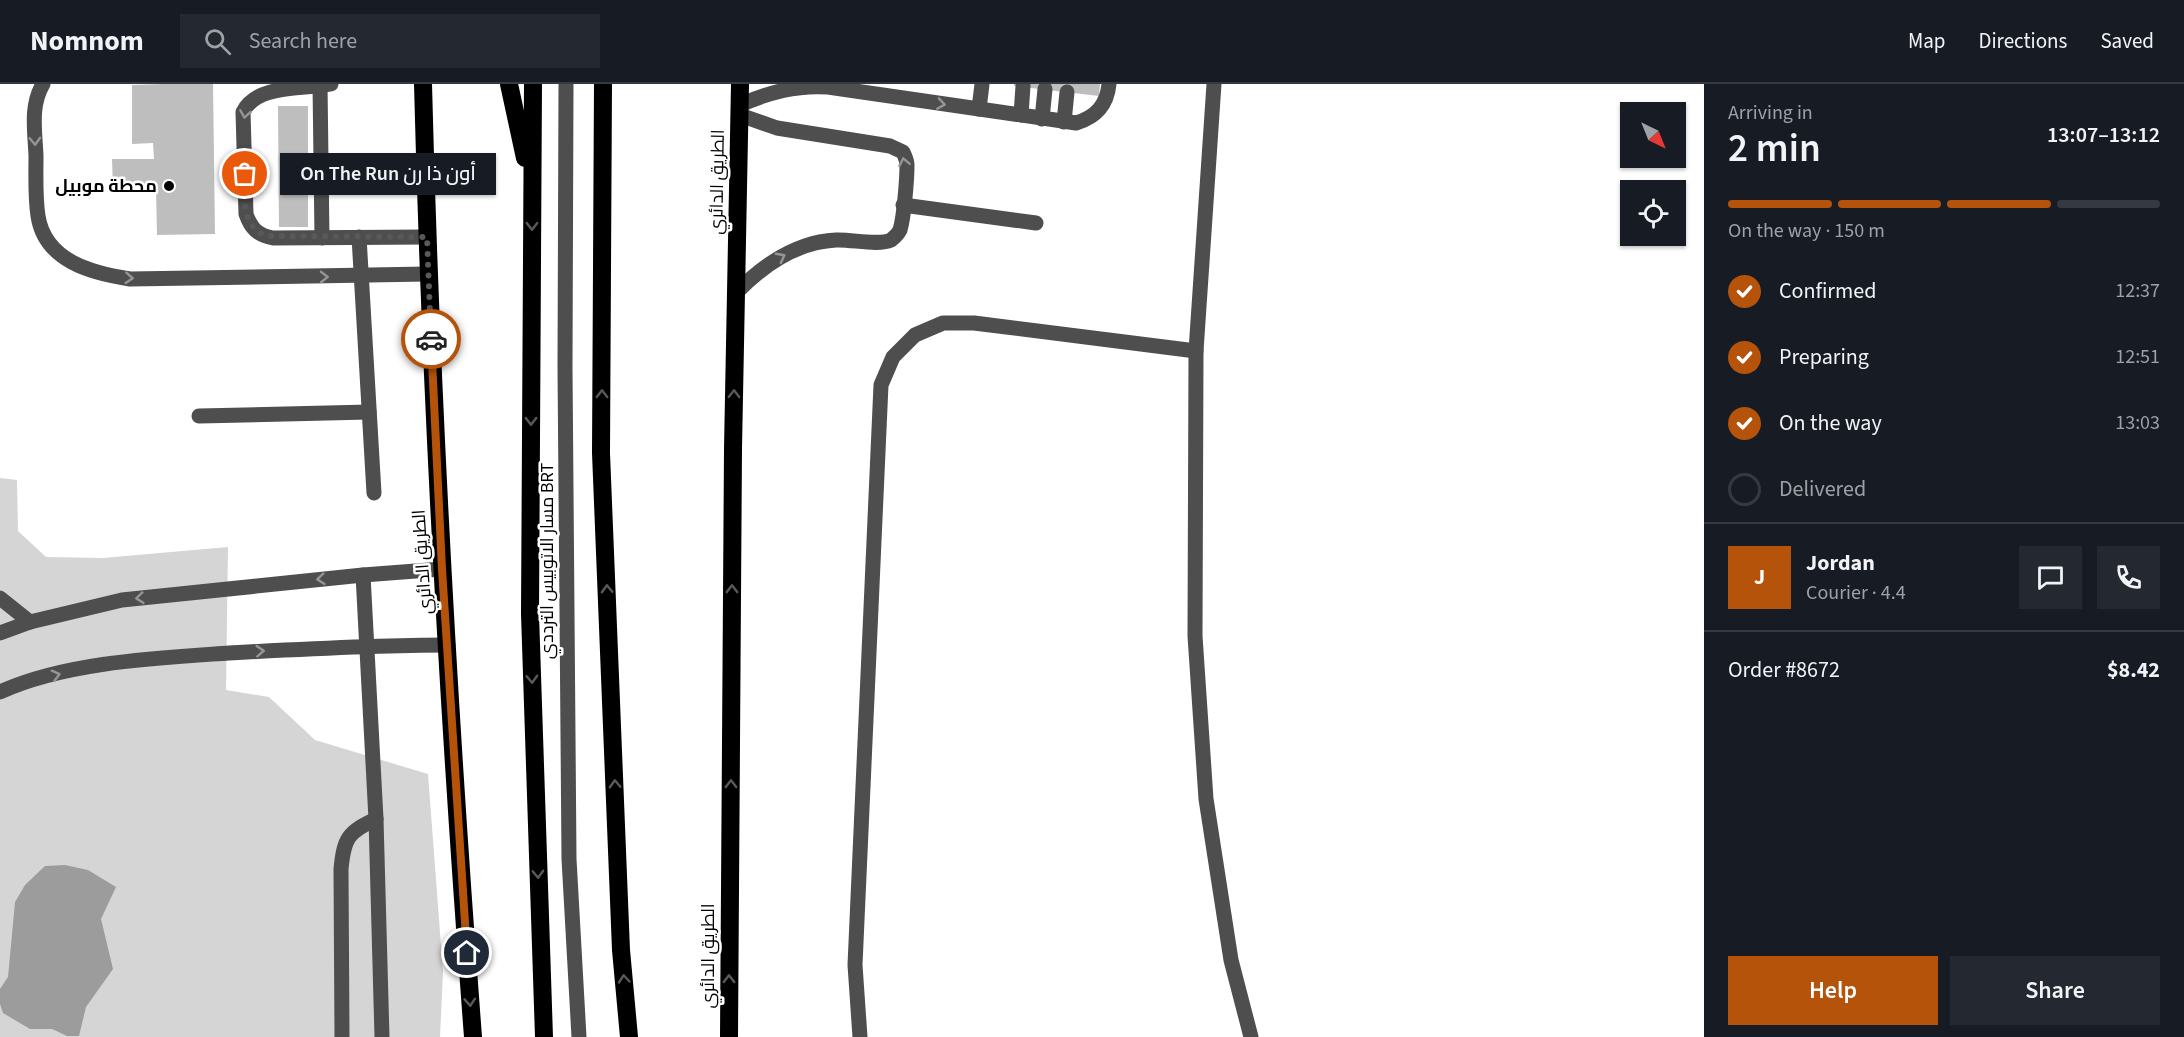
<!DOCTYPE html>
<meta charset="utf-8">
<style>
:root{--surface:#171b24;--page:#242831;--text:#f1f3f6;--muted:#9ea1a6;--line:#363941;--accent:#b45309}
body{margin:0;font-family:"Source Sans 3",Cairo,sans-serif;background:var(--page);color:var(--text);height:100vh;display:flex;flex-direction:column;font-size:22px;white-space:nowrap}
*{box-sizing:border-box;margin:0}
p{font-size:20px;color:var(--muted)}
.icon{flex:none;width:33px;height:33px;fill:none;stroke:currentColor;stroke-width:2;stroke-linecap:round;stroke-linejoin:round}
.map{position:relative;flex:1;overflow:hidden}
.details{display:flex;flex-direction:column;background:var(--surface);width:480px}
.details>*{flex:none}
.needle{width:39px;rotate:137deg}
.fabs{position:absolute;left:1620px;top:18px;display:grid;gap:12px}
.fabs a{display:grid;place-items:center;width:66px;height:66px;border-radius:0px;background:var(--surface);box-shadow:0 2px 4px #0004;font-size:30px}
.pin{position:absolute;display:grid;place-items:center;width:51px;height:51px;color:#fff;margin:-26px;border:3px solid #fff;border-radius:50%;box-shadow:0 2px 6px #0007}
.courier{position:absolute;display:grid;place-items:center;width:60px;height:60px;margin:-30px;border:4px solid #b45309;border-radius:50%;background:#fff;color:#222;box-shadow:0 2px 8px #0007}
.bubble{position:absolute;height:42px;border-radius:0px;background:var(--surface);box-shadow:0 2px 4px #0004;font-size:20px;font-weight:600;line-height:42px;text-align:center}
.overview em{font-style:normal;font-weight:600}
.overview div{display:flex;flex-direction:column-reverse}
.overview{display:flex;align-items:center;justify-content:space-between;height:102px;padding:0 24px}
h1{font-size:39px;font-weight:600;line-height:45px}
.bar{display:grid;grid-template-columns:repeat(4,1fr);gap:9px 6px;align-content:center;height:72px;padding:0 24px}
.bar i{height:8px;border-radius:4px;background:var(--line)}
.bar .active{background:var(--accent)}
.bar p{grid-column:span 4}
.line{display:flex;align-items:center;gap:15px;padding:0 24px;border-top:2px solid var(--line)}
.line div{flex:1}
.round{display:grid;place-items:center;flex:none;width:63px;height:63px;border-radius:0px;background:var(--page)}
ol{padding:0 24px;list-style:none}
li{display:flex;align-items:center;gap:18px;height:66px}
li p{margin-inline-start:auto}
li .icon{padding:6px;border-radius:50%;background:var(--accent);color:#fff;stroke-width:4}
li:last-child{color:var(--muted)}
li i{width:33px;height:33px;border:3px solid var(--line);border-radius:50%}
.button{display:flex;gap:12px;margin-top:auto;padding:12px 24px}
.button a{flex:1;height:69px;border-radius:0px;background:var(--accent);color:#fff;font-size:24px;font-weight:600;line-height:69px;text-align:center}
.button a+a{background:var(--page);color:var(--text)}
header{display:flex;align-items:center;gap:36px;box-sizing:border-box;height:84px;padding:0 30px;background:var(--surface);border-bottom:2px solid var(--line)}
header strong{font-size:28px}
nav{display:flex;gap:33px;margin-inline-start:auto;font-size:21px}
.search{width:420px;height:54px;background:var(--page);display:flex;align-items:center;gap:15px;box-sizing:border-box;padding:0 21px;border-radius:0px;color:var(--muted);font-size:22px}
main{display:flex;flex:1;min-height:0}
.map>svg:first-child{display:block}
.green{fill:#d5d5d5}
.water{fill:#9c9c9c}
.building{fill:#bebebe}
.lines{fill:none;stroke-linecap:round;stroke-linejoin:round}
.minor{stroke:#4e4e4e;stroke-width:15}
.highway{stroke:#000;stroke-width:18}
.oneway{stroke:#959595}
.oneway2{stroke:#595959}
.done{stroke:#595959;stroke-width:6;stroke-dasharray:0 10.8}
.route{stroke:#b45309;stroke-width:8}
.poi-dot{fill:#000;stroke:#fff;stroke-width:2}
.labels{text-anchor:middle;stroke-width:5;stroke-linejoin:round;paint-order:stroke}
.street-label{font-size:18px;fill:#000;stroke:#fff}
.poi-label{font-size:18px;font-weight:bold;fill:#000;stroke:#fff;text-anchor:end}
</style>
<header>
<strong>Nomnom</strong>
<div class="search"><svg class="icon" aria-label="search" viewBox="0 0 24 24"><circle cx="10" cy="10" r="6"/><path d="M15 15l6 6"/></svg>Search here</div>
<nav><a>Map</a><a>Directions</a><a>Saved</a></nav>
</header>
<main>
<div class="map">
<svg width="1704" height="953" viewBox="0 0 1704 953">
<rect width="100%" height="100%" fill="#fff"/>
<polygon class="green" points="0,394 17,396 18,447 46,473 103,474 228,463 226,606 269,613 315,656 428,690 443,888 440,953 0,953"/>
<polygon class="water" points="65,781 88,786 116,803 101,835 113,885 86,923 79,952 67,952 52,945 30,945 3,929 0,920 0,905 8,893 15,818 25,801 45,782"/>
<g class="building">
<polygon points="163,0 213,0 215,150 157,151 156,105 113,106 112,75 154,75 153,59 132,60 132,1"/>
<polygon points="1014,0 1100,0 1099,12 1014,2"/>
<polygon points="278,22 308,22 308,143 279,143"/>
</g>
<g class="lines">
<g class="minor">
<path d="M43 0C30 22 35 47 36 72 36 92 35 113 38 132 45 177 91 189 130 195L427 190"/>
<polyline points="320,0 322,154"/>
<path d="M331 0C301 6 257 0 243 28L246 130C251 145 258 151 273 154L427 153"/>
<polyline points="566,0 565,283 569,775 579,953"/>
<polyline points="1214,0 1196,267 1195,552 1206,715 1231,876 1251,953"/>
<path d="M740 21C770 8 796 1 828 3L1076 39C1096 33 1107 21 1109 0"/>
<polyline points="979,25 982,0"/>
<polyline points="1021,31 1023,2"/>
<polyline points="1042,35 1045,5"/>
<polyline points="1064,38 1067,8"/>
<polyline points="903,121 1036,139"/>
<polyline points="359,153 374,409"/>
<path d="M736 209C763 181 796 158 836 156 851 155 878 162 891 156 895 153 898 150 900 146 904 133 907 95 907 81 907 76 905 73 903 68L890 62 777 44 740 31"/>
<polyline points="199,332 369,328"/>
<polyline points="363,491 376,735 382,953"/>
<polyline points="0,514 30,538"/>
<polyline points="0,549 30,538 122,516 363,491 442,485"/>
<path d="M0 608C66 578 157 574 229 569 302 565 375 561 448 561"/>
<path d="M342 953 341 785C344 754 348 748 376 735"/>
<polyline points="860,953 855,881 881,301 893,273 915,251 943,239 974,239 1196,267"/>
</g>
<g class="highway">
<path d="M423 0C431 318 449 636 473 953"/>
<polyline points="509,0 525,74"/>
<polyline points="533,0 530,530 544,953"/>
<polyline points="603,0 601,369 621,866 629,953"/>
<polyline points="729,953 733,365 740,0"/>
</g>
</g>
<defs><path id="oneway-chevron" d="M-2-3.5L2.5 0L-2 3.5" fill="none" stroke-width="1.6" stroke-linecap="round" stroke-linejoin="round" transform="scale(1.5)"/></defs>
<g class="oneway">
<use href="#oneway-chevron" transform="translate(941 20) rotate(9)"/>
<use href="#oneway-chevron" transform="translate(245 30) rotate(99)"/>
<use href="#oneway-chevron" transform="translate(35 57) rotate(88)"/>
<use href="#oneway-chevron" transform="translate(904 78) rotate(-101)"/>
<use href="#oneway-chevron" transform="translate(781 173) rotate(-28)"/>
<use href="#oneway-chevron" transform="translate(324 193) rotate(-1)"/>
<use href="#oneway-chevron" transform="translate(129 194) rotate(4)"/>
<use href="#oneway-chevron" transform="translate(321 495) rotate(174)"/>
<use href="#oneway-chevron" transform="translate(140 514) rotate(174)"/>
<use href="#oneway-chevron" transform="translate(260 567) rotate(-4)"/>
<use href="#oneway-chevron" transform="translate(56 591) rotate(-15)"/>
</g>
<g class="oneway2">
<use href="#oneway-chevron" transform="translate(532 142) rotate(90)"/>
<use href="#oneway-chevron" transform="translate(602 310) rotate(-90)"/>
<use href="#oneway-chevron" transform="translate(734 310) rotate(-89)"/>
<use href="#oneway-chevron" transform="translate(531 337) rotate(90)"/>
<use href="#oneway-chevron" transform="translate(607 505) rotate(-92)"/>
<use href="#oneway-chevron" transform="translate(732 505) rotate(-90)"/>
<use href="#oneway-chevron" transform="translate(532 595) rotate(88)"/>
<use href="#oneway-chevron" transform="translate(615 700) rotate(-92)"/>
<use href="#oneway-chevron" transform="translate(731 700) rotate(-90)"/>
<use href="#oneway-chevron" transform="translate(538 790) rotate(88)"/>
<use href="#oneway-chevron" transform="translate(624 895) rotate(-95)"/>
<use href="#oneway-chevron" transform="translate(729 895) rotate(-90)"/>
<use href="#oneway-chevron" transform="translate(470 918) rotate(86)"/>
</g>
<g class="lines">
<path class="done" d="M245 90C245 113 240 141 266 152L427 153 431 255"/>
<polyline class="route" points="431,255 442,485 467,869"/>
</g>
<circle class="poi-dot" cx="169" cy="102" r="6"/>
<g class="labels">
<g class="street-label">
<text transform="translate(717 98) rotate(-89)" y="6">الطريق الدائري</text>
<text transform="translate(547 477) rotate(-90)" y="6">مسار الاتوبيس الترددي BRT</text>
<text transform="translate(422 478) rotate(-94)" y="6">الطريق الدائري</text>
<text transform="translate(708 872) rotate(-90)" y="6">الطريق الدائري</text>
</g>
<g class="poi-label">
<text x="157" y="108">محطة موبيل</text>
</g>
</g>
</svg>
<div class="fabs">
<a><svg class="needle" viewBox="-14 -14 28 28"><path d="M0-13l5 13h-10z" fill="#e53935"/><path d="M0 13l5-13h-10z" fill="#9ea1a6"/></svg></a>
<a><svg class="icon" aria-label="locate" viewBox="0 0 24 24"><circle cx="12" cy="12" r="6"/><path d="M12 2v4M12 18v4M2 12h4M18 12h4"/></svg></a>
</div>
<div class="pin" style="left:245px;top:90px;background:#ea580c"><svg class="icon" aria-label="bag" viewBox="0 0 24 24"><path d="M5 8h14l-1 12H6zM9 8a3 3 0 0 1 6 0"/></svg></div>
<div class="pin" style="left:467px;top:869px;background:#1f2937"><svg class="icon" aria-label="home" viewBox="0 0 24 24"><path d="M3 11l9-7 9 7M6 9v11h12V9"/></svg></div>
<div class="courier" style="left:431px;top:255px"><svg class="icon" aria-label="car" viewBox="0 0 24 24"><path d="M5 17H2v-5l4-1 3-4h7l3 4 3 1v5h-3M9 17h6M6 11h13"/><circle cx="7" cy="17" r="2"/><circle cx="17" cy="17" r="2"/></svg></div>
<div class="bubble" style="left:280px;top:69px;width:216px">On The Run أون ذا رن</div>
</div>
<section class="details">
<div class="overview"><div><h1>2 min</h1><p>Arriving in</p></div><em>13:07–13:12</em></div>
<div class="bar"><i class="active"></i><i class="active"></i><i class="active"></i><i></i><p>On the way · 150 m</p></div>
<ol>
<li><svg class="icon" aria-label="check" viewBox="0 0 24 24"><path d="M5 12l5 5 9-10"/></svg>Confirmed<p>12:37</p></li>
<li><svg class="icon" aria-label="check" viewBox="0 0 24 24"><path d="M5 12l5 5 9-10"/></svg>Preparing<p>12:51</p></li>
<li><svg class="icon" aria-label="check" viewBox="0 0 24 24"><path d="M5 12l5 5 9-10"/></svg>On the way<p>13:03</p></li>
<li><i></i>Delivered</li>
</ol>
<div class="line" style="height:108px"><b class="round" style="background:var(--accent);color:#fff">J</b><div><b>Jordan</b><p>Courier · 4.4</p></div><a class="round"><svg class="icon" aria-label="chat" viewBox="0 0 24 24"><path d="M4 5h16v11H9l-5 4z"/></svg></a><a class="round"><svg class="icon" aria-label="phone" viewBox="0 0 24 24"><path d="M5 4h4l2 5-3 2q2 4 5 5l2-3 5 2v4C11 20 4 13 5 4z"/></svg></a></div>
<div class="line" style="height:78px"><div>Order #8672</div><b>$8.42</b></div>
<div class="button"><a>Help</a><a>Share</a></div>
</section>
</main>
